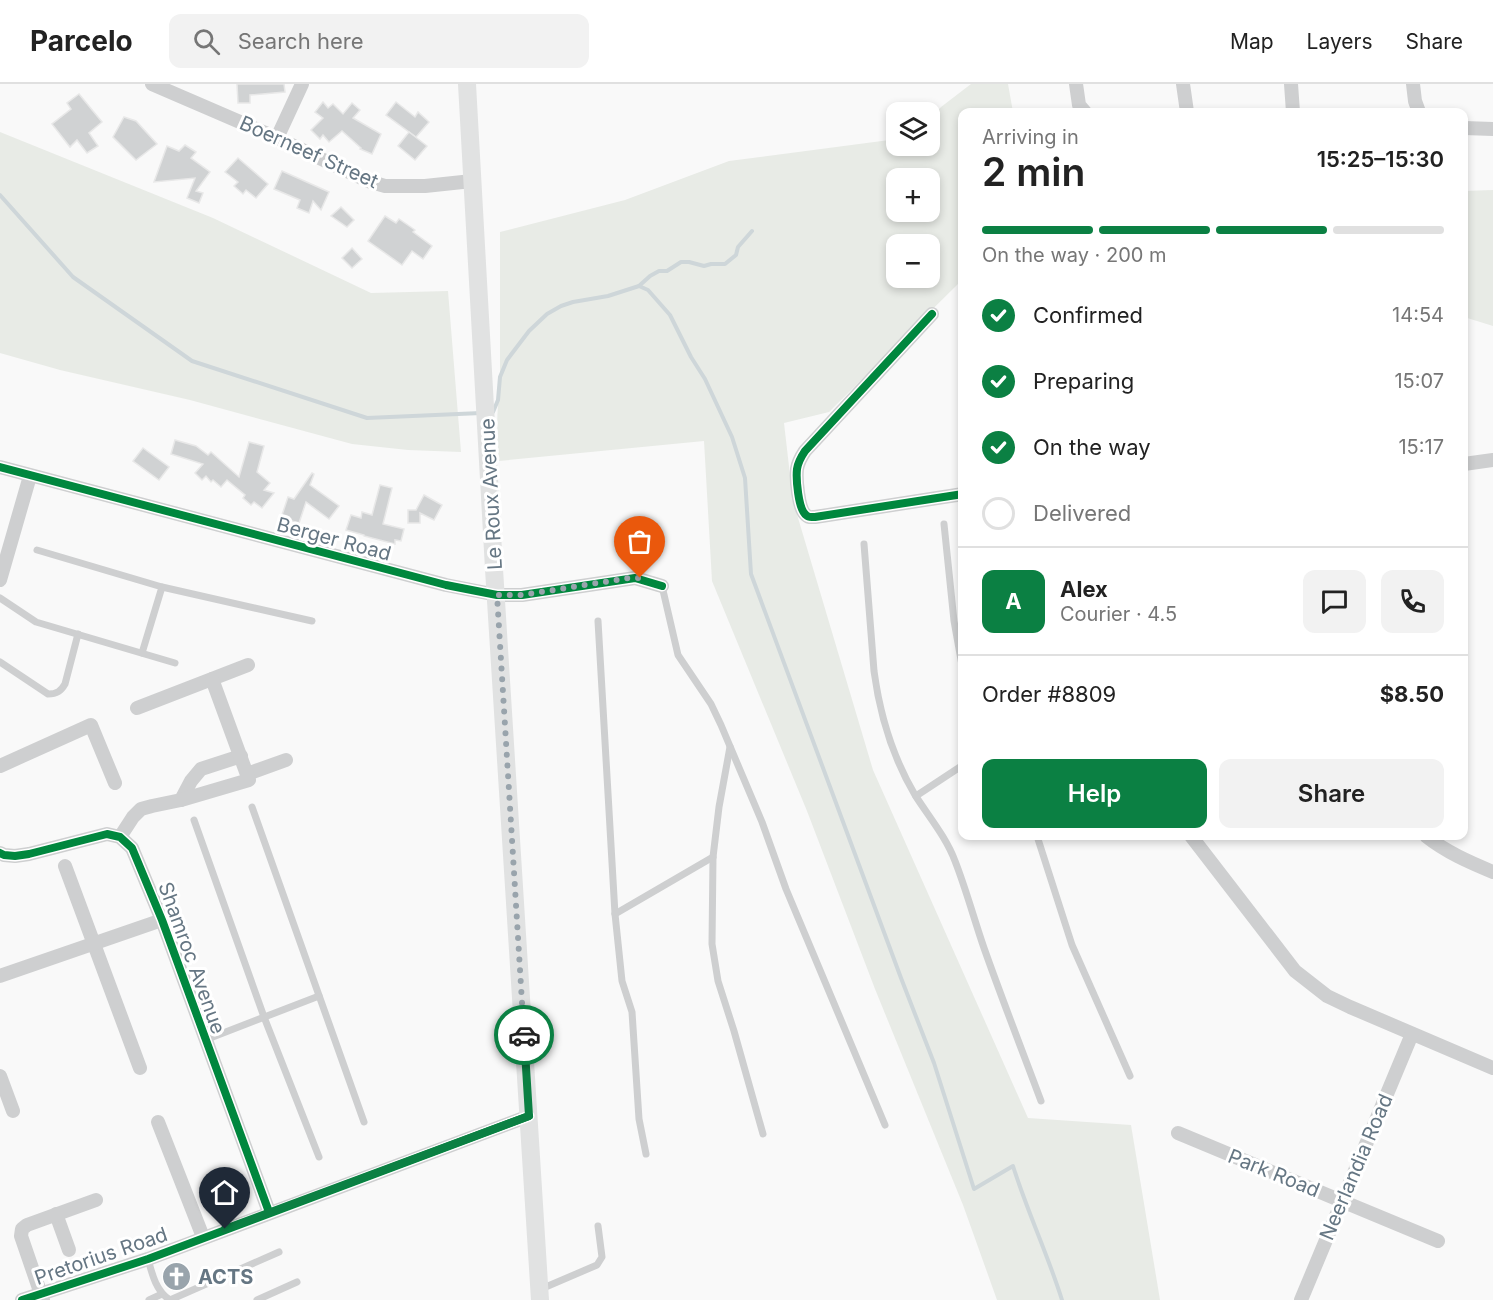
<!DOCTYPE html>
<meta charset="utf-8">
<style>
:root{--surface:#fff;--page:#f2f2f2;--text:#222;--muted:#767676;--line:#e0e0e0;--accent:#0b8043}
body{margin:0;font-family:Inter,sans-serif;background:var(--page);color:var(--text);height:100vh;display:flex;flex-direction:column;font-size:22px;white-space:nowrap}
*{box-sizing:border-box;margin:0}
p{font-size:20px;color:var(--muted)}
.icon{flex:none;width:33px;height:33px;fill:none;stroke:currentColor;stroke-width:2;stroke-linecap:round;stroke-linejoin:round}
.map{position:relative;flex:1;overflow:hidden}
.panel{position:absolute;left:958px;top:24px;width:510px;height:732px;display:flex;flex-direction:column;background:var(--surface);border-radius:12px;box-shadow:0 3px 9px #0003}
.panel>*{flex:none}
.buttons{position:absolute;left:886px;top:18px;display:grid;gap:12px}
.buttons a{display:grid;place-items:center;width:54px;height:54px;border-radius:12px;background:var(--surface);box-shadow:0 3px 9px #0003;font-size:30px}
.pin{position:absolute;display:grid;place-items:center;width:51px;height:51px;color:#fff;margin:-62px -26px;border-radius:50% 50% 50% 0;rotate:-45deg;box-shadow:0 0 6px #0007}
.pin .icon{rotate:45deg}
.courier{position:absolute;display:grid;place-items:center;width:60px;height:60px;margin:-30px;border:4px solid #0b8043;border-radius:50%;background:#fff;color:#222;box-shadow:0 2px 8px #0007}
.overview em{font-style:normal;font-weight:600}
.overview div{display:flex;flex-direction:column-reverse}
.overview{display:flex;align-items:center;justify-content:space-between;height:102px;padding:0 24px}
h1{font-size:39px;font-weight:600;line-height:45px}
.bar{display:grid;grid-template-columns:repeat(4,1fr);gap:9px 6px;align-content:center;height:72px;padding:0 24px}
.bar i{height:8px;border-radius:4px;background:var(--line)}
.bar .current{background:var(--accent)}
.bar p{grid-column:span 4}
.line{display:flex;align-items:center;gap:15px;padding:0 24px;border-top:2px solid var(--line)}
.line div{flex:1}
.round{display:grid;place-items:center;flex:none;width:63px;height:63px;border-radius:12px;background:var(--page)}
ol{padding:0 24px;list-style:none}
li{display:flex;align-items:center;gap:18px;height:66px}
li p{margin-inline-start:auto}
li .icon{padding:6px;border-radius:50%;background:var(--accent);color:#fff;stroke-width:4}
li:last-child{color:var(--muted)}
li i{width:33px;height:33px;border:3px solid var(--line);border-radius:50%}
.action{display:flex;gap:12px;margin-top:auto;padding:12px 24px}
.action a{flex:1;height:69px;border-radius:12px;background:var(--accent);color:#fff;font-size:24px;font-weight:600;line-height:69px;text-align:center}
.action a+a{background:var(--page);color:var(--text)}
header{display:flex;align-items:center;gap:36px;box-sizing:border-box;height:84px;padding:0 30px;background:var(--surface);border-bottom:2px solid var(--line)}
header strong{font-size:28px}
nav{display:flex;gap:33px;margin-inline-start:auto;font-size:21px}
.search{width:420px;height:54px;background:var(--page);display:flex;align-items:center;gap:15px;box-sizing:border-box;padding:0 21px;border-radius:12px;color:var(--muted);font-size:22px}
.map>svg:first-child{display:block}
.green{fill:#e8ebe6;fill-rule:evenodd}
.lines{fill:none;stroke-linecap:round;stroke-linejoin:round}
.stream{stroke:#ced6d9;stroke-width:4}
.building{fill:#d0d2d3;stroke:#e8e8e8;stroke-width:1.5}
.service{stroke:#cecfd0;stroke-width:7}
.minor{stroke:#cecfd0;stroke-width:14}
.secondary{stroke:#e1e2e2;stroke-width:18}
.cycleway-casing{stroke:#fff;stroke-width:11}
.cycleway{stroke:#00873e;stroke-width:8}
.done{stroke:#99a4ac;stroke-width:6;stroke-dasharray:0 10.8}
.route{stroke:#0b8043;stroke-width:8}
.labels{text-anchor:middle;stroke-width:6;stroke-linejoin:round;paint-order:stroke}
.street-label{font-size:20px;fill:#657683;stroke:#fff}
.poi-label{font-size:20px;font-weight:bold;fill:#657683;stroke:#fff;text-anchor:start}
</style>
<header>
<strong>Parcelo</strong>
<div class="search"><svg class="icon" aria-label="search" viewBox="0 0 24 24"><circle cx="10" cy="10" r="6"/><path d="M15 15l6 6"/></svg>Search here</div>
<nav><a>Map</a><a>Layers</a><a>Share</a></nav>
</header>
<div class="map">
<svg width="1493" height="1216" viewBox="0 0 1493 1216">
<rect width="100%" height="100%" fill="#f9f9f9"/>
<g class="green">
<path d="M971 0H1008L1013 28H963V195L829 328 784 339 793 417 873 686 1028 1034 1131 1041 1160 1216H997L963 1121 875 905 807 727 712 497 704 357 499 377C497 352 496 329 500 304V148L625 116 729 77 897 55V62H930V35L941 23ZM897 94H930V128H897ZM897 160H930V194H897Z"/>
<polygon points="0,48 213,134 371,209 448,207 461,368 408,366 352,360 190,316 60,286 0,269"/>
<polygon points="1493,106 1493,242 1464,233 1464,107"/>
</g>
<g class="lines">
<g class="stream">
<polyline points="0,111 73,193 192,277 367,334 481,329"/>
<polyline points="639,202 650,192 659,187 667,187 681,178 689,178 704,182 711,180 725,180 736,171 738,163 752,147"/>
<path d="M491 328H493L498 316 500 293 507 276 529 247 547 230 561 222 573 218 608 212 639 202 648 206 670 231 691 273 705 295 732 353 745 394 751 490 901 894 934 979 974 1105 1013 1082C1027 1127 1048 1171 1062 1216"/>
</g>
</g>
<g class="building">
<polygon points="237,0 284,0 285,8 250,11 250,19 238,19"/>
<polygon points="79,10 102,38 89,49 98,62 87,69 77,56 70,63 52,40 71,25 67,19"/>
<polygon points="323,18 328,24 333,20 343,30 352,19 360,26 353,34 381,50 372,70 360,65 361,64 342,47 329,58 323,51 320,55 311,46 323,34 315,28"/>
<polygon points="396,18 415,33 418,28 429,38 416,53 386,31"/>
<polygon points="124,33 136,37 157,60 136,76 113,53"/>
<polygon points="409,48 427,62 415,76 398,62"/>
<polygon points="185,61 196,68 191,74 210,88 196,107 203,109 199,119 187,114 195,94 154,98 167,62 179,67"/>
<polygon points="238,74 268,100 256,114 246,106 243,110 234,102 238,98 225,88"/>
<polygon points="282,87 329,108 321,126 313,117 309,129 297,124 300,116 274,105"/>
<polygon points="341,123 354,136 347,143 331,132"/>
<polygon points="385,132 396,139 399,135 415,146 413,148 432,162 423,175 412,167 402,181 368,157"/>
<polygon points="352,164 362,175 352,184 342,174"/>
<polygon points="175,356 196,362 208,371 211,368 239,393 249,358 264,362 257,388 270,399 264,406 274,409 262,424 254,418 251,421 243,414 245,411 227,396 221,403 213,396 211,398 206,392 202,396 195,389 203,380 171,370"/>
<polygon points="143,364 169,383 159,396 133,377"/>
<polygon points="312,389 314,390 310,401 339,422 329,435 306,418 299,439 281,434 288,413 294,415"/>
<polygon points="380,401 392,404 383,440 404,445 401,457 395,456 395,460 364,452 364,451 346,446 351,431 361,434 362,428 372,431"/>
<polygon points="424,411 442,421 434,436 420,429 420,439 408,439 408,426 416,426"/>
</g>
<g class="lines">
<g class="service">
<polyline points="944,440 954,537 963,587"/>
<path d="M864 460 874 587C880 632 892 672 915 711 929 733 946 753 955 777 966 805 974 835 984 864 1002 915 1022 966 1041 1017"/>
<polyline points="37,466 162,503 142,569"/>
<polyline points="662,502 678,571 711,620 721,641 762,738 786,805 885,1041"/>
<polyline points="162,503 312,537"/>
<polyline points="0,514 36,538 175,579"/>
<polyline points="598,537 615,830 622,897 632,928 639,1035 646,1070"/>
<path d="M0 578 48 610C57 610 61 607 65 600L78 550"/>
<polyline points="730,663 719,723 713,773 712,860 718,897 734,947 763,1050"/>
<polyline points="916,712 963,681"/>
<polyline points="252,723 364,1038"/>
<polyline points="194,736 264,933 319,1073"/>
<polyline points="1037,752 1072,861 1130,992"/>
<polyline points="615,830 713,773"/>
<polyline points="205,956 319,912"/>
<path d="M148 1175C152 1190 156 1207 170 1216"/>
<polyline points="541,1205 597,1181 602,1173 598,1142"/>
<polyline points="149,1216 162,1210"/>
<polyline points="170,1216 279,1168"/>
<polyline points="257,1216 297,1198"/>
</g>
<g class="minor">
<polyline points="152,0 277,54 368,97 385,102 425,102 472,97"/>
<polyline points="1076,0 1079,21 1085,28"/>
<polyline points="1183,0 1187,28"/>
<polyline points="1291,0 1293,28"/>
<polyline points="1413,0 1415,17 1419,28"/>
<polyline points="1464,44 1493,45"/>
<polyline points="277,54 302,0"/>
<path d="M932 230 805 367C801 373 798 378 797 385 796 394 798 425 806 431 809 434 811 433 815 433L963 410"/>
<polyline points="1464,380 1493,376"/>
<polyline points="0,383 446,501 497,511 522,511 635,494 662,502"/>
<polyline points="0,496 30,392"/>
<polyline points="137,624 248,581"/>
<polyline points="0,682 91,641 115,699"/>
<polyline points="247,690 286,676"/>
<polyline points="181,716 191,697 201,685 241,672"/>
<polyline points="1191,752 1295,887 1327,912 1350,923 1493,984"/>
<path d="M1426 752C1446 768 1469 778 1493 788"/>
<polyline points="120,753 133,733 141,725 152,722 181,716 249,696 212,595"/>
<polyline points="0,769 4,771 15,772 29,770 107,750 120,753 132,764 162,836 269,1128"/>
<polyline points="65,782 140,984"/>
<polyline points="0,892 162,836"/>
<polyline points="0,992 13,1027"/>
<polyline points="158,1038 203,1153"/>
<polyline points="1178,1049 1438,1157"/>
<polyline points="56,1130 69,1166"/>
<polyline points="22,1216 148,1175 529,1032"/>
<polyline points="43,1216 21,1152 22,1145 27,1141 96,1116"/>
<polyline points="1301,1216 1412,950"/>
</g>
<polyline class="secondary" points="467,0 494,485 540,1216"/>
<defs>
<g id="cycleway">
<path d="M932 230 805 367C801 373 798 378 797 385 796 394 798 425 806 431 809 434 811 433 815 433L963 410"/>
<polyline points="0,383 446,501 497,511 522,511 635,494 662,502"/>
<polyline points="0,769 4,771 15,772 29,770 107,750 120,753 132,764 162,836 269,1128"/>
<polyline points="22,1216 148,1175 529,1032"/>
</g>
</defs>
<use href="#cycleway" class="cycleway-casing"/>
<use href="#cycleway" class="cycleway"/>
</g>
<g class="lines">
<polyline class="done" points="524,951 497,511 522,511 629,494 640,494"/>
<polyline class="route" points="225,1145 529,1032 524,951"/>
</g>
<defs>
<symbol id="church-disc" viewBox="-11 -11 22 22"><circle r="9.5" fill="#99a4ac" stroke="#fff"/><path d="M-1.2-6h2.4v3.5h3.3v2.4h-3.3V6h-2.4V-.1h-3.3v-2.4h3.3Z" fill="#fff"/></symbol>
</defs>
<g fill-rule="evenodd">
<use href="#church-disc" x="160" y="1176" width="33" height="33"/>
</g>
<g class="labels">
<g class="street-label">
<text transform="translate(309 68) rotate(24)" y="7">Boerneef Street</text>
<text transform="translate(491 410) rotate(-93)" y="7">Le Roux Avenue</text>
<text transform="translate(334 455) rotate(15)" y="7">Berger Road</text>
<text transform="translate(192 874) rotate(70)" y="7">Shamroc Avenue</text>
<text transform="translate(1356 1083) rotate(-67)" y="7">Neerlandia Road</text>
<text transform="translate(1274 1089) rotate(22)" y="7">Park Road</text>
<text transform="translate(101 1172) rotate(-19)" y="7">Pretorius Road</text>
</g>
<g class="poi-label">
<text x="198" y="1200">ACTS</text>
</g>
</g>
</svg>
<div class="buttons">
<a><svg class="icon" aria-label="layers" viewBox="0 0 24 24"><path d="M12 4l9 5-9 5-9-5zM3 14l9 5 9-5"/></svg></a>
<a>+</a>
<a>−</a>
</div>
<div class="pin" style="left:640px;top:494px;background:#ea580c"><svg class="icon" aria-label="bag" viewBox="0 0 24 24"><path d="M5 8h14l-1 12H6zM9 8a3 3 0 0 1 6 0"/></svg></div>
<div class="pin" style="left:225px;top:1145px;background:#1f2937"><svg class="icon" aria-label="home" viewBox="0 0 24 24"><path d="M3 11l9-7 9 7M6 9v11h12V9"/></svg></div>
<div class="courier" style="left:524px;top:951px"><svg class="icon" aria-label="car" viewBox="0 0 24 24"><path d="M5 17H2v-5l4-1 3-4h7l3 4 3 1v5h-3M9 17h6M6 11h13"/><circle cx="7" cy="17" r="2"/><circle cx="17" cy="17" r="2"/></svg></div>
<section class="panel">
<div class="overview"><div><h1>2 min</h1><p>Arriving in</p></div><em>15:25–15:30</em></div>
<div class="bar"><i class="current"></i><i class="current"></i><i class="current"></i><i></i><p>On the way · 200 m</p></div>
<ol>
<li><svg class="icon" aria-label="check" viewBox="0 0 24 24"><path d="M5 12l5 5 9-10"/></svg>Confirmed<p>14:54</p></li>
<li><svg class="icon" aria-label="check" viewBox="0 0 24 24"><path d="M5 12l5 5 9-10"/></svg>Preparing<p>15:07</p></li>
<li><svg class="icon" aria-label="check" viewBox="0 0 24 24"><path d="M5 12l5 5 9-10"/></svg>On the way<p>15:17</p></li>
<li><i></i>Delivered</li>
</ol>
<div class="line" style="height:108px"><b class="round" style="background:var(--accent);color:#fff">A</b><div><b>Alex</b><p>Courier · 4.5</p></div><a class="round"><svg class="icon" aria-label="chat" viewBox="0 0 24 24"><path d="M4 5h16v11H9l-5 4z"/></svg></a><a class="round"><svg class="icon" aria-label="phone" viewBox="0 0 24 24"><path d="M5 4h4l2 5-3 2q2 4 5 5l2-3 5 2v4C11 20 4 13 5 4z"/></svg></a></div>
<div class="line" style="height:78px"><div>Order #8809</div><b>$8.50</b></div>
<div class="action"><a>Help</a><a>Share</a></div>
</section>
</div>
